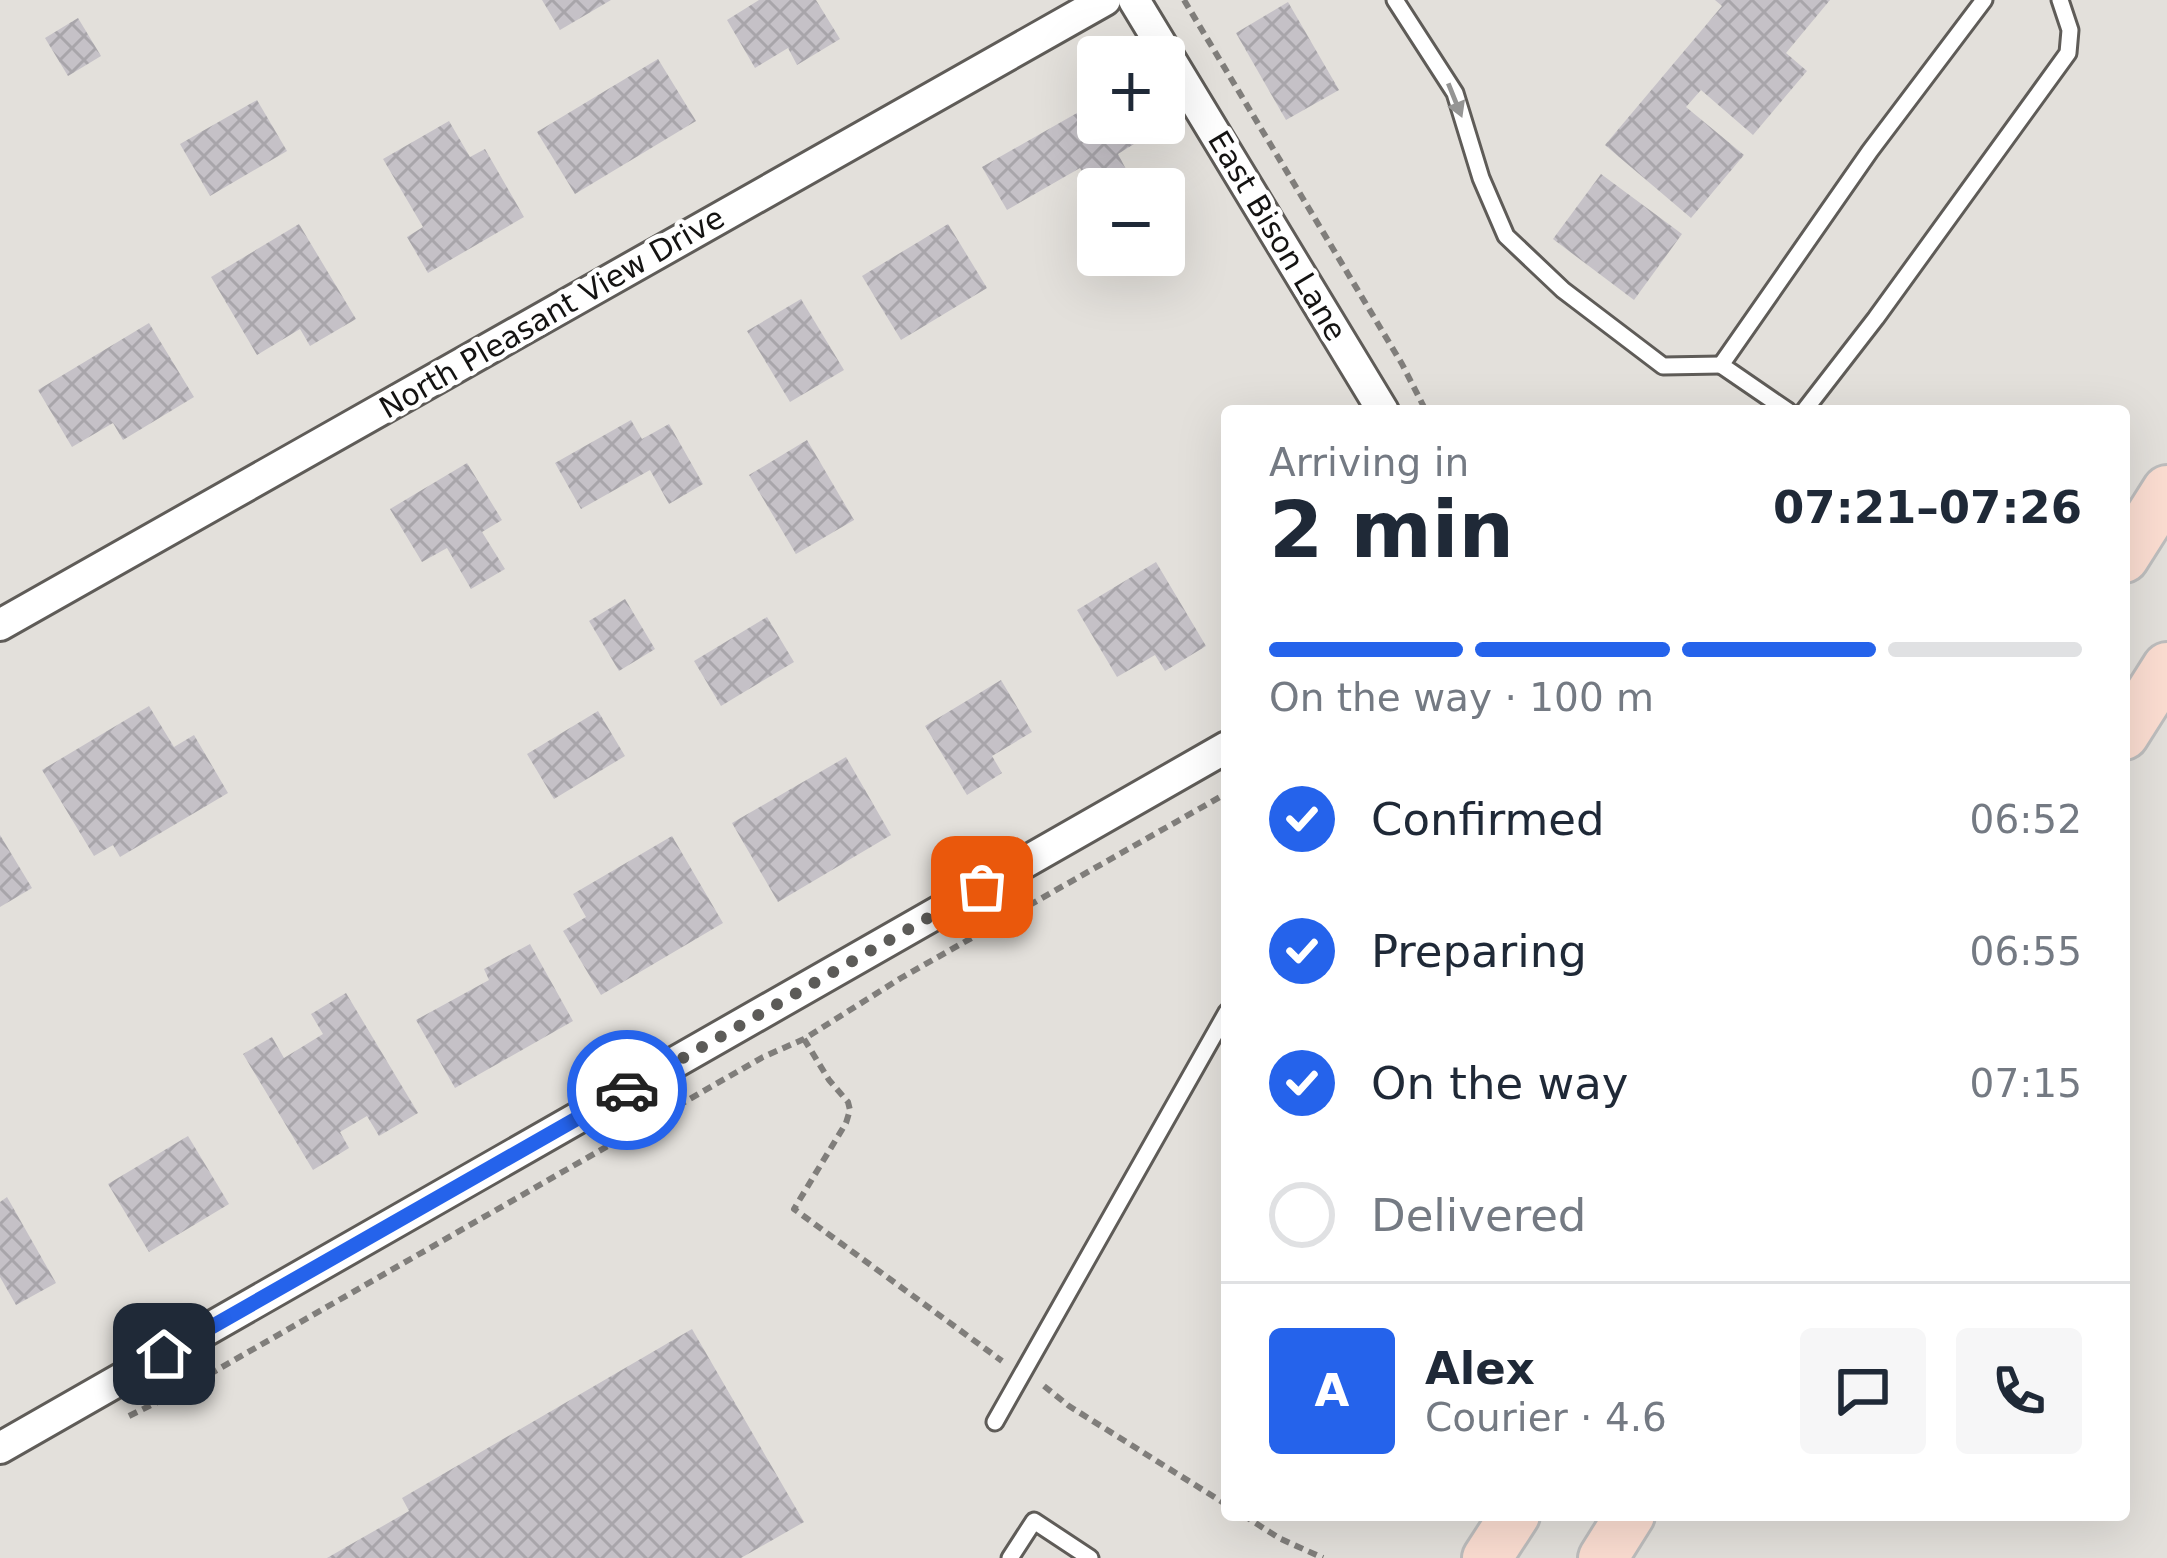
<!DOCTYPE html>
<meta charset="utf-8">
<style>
:root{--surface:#fff;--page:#f6f6f7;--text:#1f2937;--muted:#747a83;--line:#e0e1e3;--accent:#2563eb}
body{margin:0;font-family:"DejaVu Sans",sans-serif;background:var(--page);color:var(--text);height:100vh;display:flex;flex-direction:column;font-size:45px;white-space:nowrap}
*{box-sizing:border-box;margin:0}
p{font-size:39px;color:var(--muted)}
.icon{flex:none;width:66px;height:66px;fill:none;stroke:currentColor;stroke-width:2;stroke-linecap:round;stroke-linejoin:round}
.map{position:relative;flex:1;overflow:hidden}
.side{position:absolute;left:1221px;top:405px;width:909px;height:1116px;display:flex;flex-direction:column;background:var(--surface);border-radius:12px;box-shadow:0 12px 48px #0002}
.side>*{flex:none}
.fabs{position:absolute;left:1077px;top:36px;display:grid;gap:24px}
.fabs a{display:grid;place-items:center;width:108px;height:108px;border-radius:12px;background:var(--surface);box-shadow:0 12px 48px #0002;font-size:60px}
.pin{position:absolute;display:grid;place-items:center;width:102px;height:102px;color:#fff;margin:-51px;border-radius:24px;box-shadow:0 6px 18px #0006}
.courier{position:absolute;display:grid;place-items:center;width:120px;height:120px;margin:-60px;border:9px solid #2563eb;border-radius:50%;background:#fff;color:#222;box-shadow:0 3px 15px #0007}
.head em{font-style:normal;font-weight:700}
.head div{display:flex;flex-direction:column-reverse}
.head{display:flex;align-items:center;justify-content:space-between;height:204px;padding:0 48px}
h1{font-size:78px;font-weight:700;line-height:90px}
.bar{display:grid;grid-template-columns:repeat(4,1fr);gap:18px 12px;align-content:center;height:144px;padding:0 48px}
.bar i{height:15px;border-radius:9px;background:var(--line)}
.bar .on{background:var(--accent)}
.bar p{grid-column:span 4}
.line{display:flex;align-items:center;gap:30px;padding:0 48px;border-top:3px solid var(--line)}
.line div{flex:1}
.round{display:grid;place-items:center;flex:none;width:126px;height:126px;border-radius:12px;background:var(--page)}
ol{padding:0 48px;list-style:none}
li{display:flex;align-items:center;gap:36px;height:132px}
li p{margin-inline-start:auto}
li .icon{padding:12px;border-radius:50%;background:var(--accent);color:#fff;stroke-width:4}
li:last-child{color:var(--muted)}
li i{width:66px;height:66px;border:6px solid var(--line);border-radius:50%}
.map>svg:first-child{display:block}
.building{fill:url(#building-cross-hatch)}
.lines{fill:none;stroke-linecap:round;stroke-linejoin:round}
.lane-casing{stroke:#5f5c58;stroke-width:21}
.street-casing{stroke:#5f5c58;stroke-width:36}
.primary-casing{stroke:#bdbdbd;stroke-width:54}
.path{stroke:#807e7b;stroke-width:6;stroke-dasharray:9 6;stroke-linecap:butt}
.lane{stroke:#fff;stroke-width:15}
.street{stroke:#fff;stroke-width:30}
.primary{stroke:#fbddd1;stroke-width:48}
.oneway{fill:#959594}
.done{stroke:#5c5b58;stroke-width:12;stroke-dasharray:0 21.6}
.route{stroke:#2563eb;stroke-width:15}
.labels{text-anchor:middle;stroke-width:9;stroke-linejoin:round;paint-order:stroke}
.street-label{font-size:30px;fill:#141312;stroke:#fff}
</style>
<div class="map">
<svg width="2167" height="1558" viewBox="0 0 2167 1558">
<defs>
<pattern id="building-cross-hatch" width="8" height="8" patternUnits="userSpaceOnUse" patternTransform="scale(3)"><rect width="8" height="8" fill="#c5c1c7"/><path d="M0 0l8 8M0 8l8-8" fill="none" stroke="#a8a5aa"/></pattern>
</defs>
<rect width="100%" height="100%" fill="#e3e0db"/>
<g class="building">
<polygon points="542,0 611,0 560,30"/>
<polygon points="759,0 816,0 840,39 797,65 788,48 755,68 727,20"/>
<polygon points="1715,0 1830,0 1786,53 1807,71 1753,135 1701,90 1686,107 1744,155 1691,218 1605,145 1722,6"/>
<polygon points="1288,2 1339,90 1286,120 1236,33"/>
<polygon points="78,18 101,56 68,76 45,38"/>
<polygon points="658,59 696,121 575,194 537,132"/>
<polygon points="257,100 287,151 210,196 180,144"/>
<polygon points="1098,101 1098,123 1122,123 1134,144 1118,154 1127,171 1093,190 1080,168 1007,210 982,167"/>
<polygon points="449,121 470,157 485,149 524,217 428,273 407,237 423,227 383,159"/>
<polygon points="1601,174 1682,234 1634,300 1553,239"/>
<polygon points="299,224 356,319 310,346 300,329 257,355 211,277"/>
<polygon points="948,224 987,288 901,340 862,276"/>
<polygon points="801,299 844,370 790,402 747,331"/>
<polygon points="149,323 194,397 123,440 113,423 72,447 38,390"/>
<polygon points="631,420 642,439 669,424 703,484 669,504 650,470 581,509 555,463"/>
<polygon points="807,440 854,520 796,554 749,475"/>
<polygon points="467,463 502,520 482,532 505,569 471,589 447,548 422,562 390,509"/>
<polygon points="1156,562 1206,646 1165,671 1155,655 1117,677 1077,610"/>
<polygon points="625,599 655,649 619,671 589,621"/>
<polygon points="767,617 794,662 721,706 694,661"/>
<polygon points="1001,680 1032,732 992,756 1002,773 967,795 925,726"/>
<polygon points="149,706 174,747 194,735 228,793 120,857 113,845 94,856 42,770"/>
<polygon points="598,711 625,756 554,799 527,754"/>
<polygon points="846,757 891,835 778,902 732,823"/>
<polygon points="0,835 32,888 0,907"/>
<polygon points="672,836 723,923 601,995 563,931 586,917 573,894"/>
<polygon points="530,944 573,1021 455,1088 416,1020 489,980 484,969"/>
<polygon points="346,993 418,1113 379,1136 367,1116 340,1132 349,1148 313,1170 243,1054 272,1037 284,1058 323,1034 311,1014"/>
<polygon points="188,1136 229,1204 149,1252 108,1184"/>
<polygon points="7,1197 56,1283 16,1305 0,1277 0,1202"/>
<polygon points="692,1329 804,1522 741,1558 327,1558 409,1511 402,1498"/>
</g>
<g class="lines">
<defs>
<g id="lane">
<polyline points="1395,0 1455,93 1481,178 1506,236 1563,290 1663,366 1721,365"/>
<polyline points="1788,411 1721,365 1870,151 1984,0"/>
<polyline points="1804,411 1876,318 2068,53 2070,30 2060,0"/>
<polyline points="995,1422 1227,1012"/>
<polyline points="1010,1558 1034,1521 1090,1558"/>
</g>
<g id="street">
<polyline points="1134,0 1383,411"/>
<polyline points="0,625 1105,0"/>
<polyline points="0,1448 1227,747"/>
</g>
<g id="primary">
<polyline points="2124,558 2167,490"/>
<polyline points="2124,735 2167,667"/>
<polyline points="1487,1558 1515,1515"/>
<polyline points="1603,1558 1630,1515"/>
</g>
</defs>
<use href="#lane" class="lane-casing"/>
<use href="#street" class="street-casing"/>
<use href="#primary" class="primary-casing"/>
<g class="path">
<polyline points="1184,0 1402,364 1426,411"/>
<polyline points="804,1039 829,1080 848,1102 850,1110 846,1123 794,1209 1002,1361"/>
<polyline points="1044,1386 1069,1406 1227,1505"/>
<polyline points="129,1416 182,1390 763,1057 804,1039 901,978 1227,793"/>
<polyline points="1243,1515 1279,1538 1323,1558"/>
</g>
<use href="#lane" class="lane"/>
<use href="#street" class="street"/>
<use href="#primary" class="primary"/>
</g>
<defs><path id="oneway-solid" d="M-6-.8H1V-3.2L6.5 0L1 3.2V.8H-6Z" transform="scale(3)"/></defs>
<use class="oneway" href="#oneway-solid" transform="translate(1455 100) rotate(68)"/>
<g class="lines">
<polyline class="done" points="627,1090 982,887"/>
<polyline class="route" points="164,1354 627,1090"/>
</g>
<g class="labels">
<g class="street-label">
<text transform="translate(1277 236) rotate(59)" y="10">East Bison Lane</text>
<text transform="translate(552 313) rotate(-30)" y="10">North Pleasant View Drive</text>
</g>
</g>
</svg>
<div class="fabs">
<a>+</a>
<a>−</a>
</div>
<div class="pin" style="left:982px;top:887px;background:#ea580c"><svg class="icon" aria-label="bag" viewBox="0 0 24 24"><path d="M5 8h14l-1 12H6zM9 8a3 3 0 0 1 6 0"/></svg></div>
<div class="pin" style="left:164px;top:1354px;background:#1f2937"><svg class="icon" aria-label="home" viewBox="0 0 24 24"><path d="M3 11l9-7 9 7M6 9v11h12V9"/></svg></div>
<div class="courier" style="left:627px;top:1090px"><svg class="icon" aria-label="car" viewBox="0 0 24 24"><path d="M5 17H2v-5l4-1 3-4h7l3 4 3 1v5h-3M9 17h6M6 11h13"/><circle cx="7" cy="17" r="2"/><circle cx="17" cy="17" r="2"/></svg></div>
<section class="side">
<div class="head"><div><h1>2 min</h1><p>Arriving in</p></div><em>07:21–07:26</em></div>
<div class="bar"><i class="on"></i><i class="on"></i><i class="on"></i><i></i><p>On the way · 100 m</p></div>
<ol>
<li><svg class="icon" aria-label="check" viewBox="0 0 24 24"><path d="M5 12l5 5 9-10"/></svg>Confirmed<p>06:52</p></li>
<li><svg class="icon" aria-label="check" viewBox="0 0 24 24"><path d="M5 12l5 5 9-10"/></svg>Preparing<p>06:55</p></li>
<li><svg class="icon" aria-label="check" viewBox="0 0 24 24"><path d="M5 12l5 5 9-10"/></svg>On the way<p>07:15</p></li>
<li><i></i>Delivered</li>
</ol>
<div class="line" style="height:216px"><b class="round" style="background:var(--accent);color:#fff">A</b><div><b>Alex</b><p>Courier · 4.6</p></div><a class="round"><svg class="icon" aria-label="chat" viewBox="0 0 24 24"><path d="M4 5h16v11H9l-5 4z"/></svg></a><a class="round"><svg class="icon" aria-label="phone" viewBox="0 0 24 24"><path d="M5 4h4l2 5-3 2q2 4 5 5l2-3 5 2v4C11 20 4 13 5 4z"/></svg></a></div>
</section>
</div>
